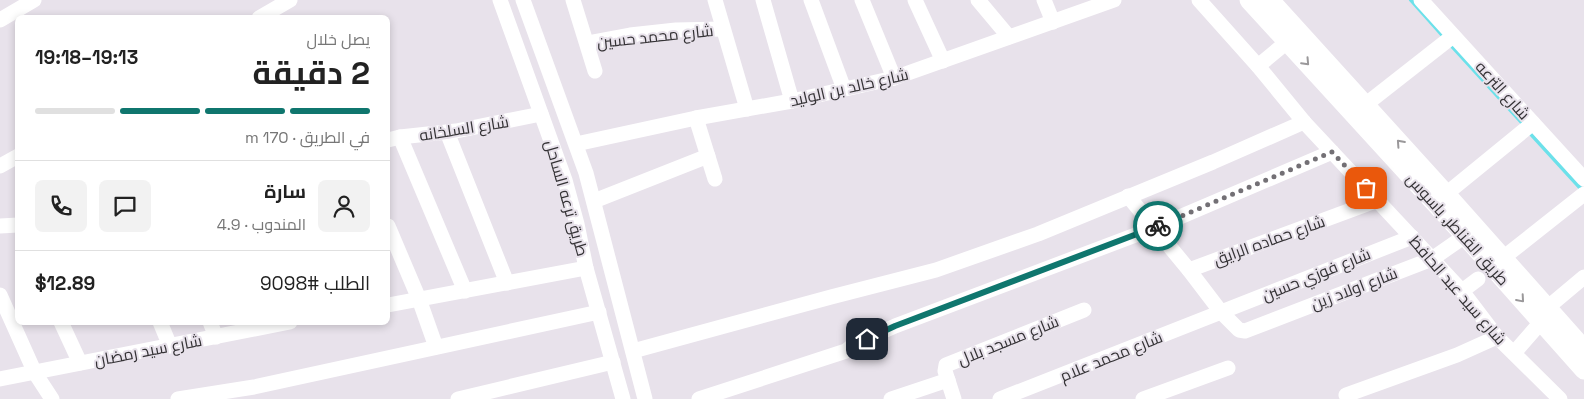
<!DOCTYPE html>
<html lang="ar">
<meta charset="utf-8">
<style>
:root{--surface:#fff;--page:#f2f2f2;--text:#222;--muted:#767676;--line:#e0e0e0;--accent:#0f766e}
body{margin:0;font-family:"Space Grotesk",Cairo,sans-serif;background:var(--page);color:var(--text);direction:rtl;height:100vh;display:flex;flex-direction:column;font-size:19px;white-space:nowrap}
*{box-sizing:border-box;margin:0}
p{font-size:16px;color:var(--muted)}
.icon{flex:none;width:28px;height:28px;fill:none;stroke:currentColor;stroke-width:2;stroke-linecap:round;stroke-linejoin:round}
.map{position:relative;flex:1;overflow:hidden;direction:ltr}
.panel{position:absolute;left:15px;top:15px;width:375px;height:310px;display:flex;flex-direction:column;background:var(--surface);border-radius:8px;box-shadow:0 2px 8px #0003;direction:rtl}
.panel>*{flex:none}
.pin{position:absolute;display:grid;place-items:center;width:42px;height:42px;color:#fff;margin:-21px;border-radius:10px;box-shadow:0 2px 8px #0006}
.courier{position:absolute;display:grid;place-items:center;width:50px;height:50px;margin:-25px;border:4px solid #0f766e;border-radius:50%;background:#fff;color:#222;box-shadow:0 1px 6px #0007}
.summary em{font-style:normal;font-weight:700}
.summary div{display:flex;flex-direction:column-reverse}
.summary{display:flex;align-items:center;justify-content:space-between;height:85px;padding:0 20px}
h1{font-size:32px;font-weight:700;line-height:38px}
.bar{display:grid;grid-template-columns:repeat(4,1fr);gap:8px 5px;align-content:center;height:60px;padding:0 20px}
.bar i{height:6px;border-radius:4px;background:var(--line)}
.bar .selected{background:var(--accent)}
.bar p{grid-column:span 4}
.line{display:flex;align-items:center;gap:12px;padding:0 20px;border-top:1px solid var(--line)}
.line div{flex:1}
.round{display:grid;place-items:center;flex:none;width:52px;height:52px;border-radius:8px;background:var(--page)}
.map>svg:first-child{display:block}
.lines{fill:none;stroke-linecap:round;stroke-linejoin:round}
.stream{stroke:#6ce1ea;stroke-width:4}
.minor{stroke:#fff;stroke-width:15}
.major{stroke:#fff;stroke-width:19}
.oneway{stroke:#9a989a}
.done{stroke:#737075;stroke-width:5;stroke-dasharray:0 9}
.route{stroke:#0f766e;stroke-width:6}
.labels{text-anchor:middle;stroke-width:4;stroke-linejoin:round;paint-order:stroke}
.street-label{font-size:16px;fill:#343235;stroke:#e8e2eb}
</style>
<div class="map">
<svg width="1584" height="399" viewBox="0 0 1584 399">
<rect width="100%" height="100%" fill="#e8e2eb"/>
<g class="lines">
<g class="stream">
<polyline points="1411,0 1444,37"/>
<polyline points="1449,43 1525,126"/>
<polyline points="1529,132 1583,191"/>
</g>
<g class="minor">
<polyline points="500,0 565,180 577,224 586,268 623,399"/>
<polyline points="523,0 586,173 645,399"/>
<polyline points="573,0 595,71"/>
<polyline points="715,0 747,109"/>
<polyline points="763,0 792,101"/>
<polyline points="811,0 844,89"/>
<polyline points="862,0 894,78"/>
<polyline points="915,0 943,61"/>
<polyline points="978,0 1009,37"/>
<polyline points="1044,0 1053,22"/>
<polyline points="1199,0 1258,66 1304,122 1462,291 1497,337 1560,399"/>
<polyline points="1421,0 1584,179"/>
<polyline points="259,18 290,0"/>
<polyline points="0,20 34,0"/>
<polyline points="587,43 630,35 676,30 723,29"/>
<polyline points="1258,66 1287,42"/>
<polyline points="1365,105 1453,36"/>
<polyline points="696,118 715,179"/>
<polyline points="447,132 507,283"/>
<polyline points="400,137 465,291"/>
<polyline points="388,140 400,137 456,131 541,114"/>
<polyline points="576,144 696,118 792,101 894,78 1114,0"/>
<polyline points="0,166 18,156"/>
<polyline points="1446,194 1533,123"/>
<polyline points="1128,196 1189,270 1221,312 1239,330 1245,331 1432,259 1465,236"/>
<polyline points="594,201 708,156"/>
<polyline points="0,226 18,225"/>
<polyline points="388,226 419,299 436,347"/>
<polyline points="1503,258 1584,194"/>
<polyline points="1189,270 1378,200"/>
<polyline points="1462,291 1478,279"/>
<polyline points="0,295 35,373 52,399"/>
<polyline points="388,305 586,268"/>
<polyline points="1547,308 1584,277"/>
<polyline points="61,322 80,363"/>
<polyline points="160,322 170,346"/>
<polyline points="210,322 216,337"/>
<polyline points="633,351 831,297 936,270 1038,234 1213,162 1304,122"/>
<polyline points="1514,353 1541,322"/>
<polyline points="0,379 290,322"/>
<polyline points="1346,395 1457,355 1497,337"/>
<polyline points="178,399 254,387 599,312"/>
<polyline points="458,399 613,362"/>
<polyline points="699,399 846,351 853,345 895,326 1154,228 1332,152"/>
<polyline points="891,399 948,380"/>
<polyline points="954,399 945,371 946,365 1084,310"/>
<polyline points="1000,399 1412,237"/>
<polyline points="1143,399 1228,368"/>
</g>
<g class="major">
<polyline points="1249,0 1465,236 1584,370"/>
<polyline points="1270,0 1446,194 1584,349"/>
</g>
</g>
<defs><path id="oneway-chevron" d="M-2-3.5L2.5 0L-2 3.5" fill="none" stroke-width="1.6" stroke-linecap="round" stroke-linejoin="round" transform="scale(1.25)"/></defs>
<g class="oneway">
<use href="#oneway-chevron" transform="translate(1306 62) rotate(47)"/>
<use href="#oneway-chevron" transform="translate(1400 143) rotate(-132)"/>
<use href="#oneway-chevron" transform="translate(1521 299) rotate(49)"/>
</g>
<g class="lines">
<polyline class="done" points="1158,226 1332,152 1366,188"/>
<polyline class="route" points="867,339 895,326 1158,226"/>
</g>
<g class="labels">
<g class="street-label">
<text transform="translate(655 36) rotate(-6)" y="6">شارع محمد حسين</text>
<text transform="translate(849 87) rotate(-13)" y="6">شارع خالد بن الوليد</text>
<text transform="translate(1503 90) rotate(48)" y="6">شارع الترعه</text>
<text transform="translate(464 128) rotate(-9)" y="6">شارع السلخانه</text>
<text transform="translate(567 198) rotate(74)" y="6">طريق ترعه الساحل</text>
<text transform="translate(1458 229) rotate(48)" y="6">طريق القناطر, باسوس</text>
<text transform="translate(1269 240) rotate(-20)" y="6">شارع حماده الرايق</text>
<text transform="translate(1316 274) rotate(-22)" y="6">شارع فوزي حسين</text>
<text transform="translate(1354 288) rotate(-21)" y="6">شارع اولاد زين</text>
<text transform="translate(1458 290) rotate(49)" y="6">شارع سيد عبد الحافظ</text>
<text transform="translate(1008 340) rotate(-22)" y="6">شارع مسجد بلال</text>
<text transform="translate(148 350) rotate(-11)" y="6">شارع سيد رمضان</text>
<text transform="translate(1111 356) rotate(-22)" y="6">شارع محمد علام</text>
</g>
</g>
</svg>
<div class="pin" style="left:1366px;top:188px;background:#ea580c"><svg class="icon" aria-label="bag" viewBox="0 0 24 24"><path d="M5 8h14l-1 12H6zM9 8a3 3 0 0 1 6 0"/></svg></div>
<div class="pin" style="left:867px;top:339px;background:#1f2937"><svg class="icon" aria-label="home" viewBox="0 0 24 24"><path d="M3 11l9-7 9 7M6 9v11h12V9"/></svg></div>
<div class="courier" style="left:1158px;top:226px"><svg class="icon" aria-label="bike" viewBox="0 0 24 24"><circle cx="6" cy="16" r="4"/><circle cx="18" cy="16" r="4"/><path d="M6 16l4-8h5l3 8M10 8l3 8H6M13 5h3"/></svg></div>
<section class="panel">
<div class="summary"><div><h1>2 دقيقة</h1><p>يصل خلال</p></div><em>19:13–19:18</em></div>
<div class="bar"><i class="selected"></i><i class="selected"></i><i class="selected"></i><i></i><p>في الطريق · 170 m</p></div>
<div class="line" style="height:90px"><a class="round"><svg class="icon" aria-label="person" viewBox="0 0 24 24"><circle cx="12" cy="8" r="4"/><path d="M4 21q1-7 8-7t8 7"/></svg></a><div><b>سارة</b><p>المندوب · 4.9</p></div><a class="round"><svg class="icon" aria-label="chat" viewBox="0 0 24 24"><path d="M4 5h16v11H9l-5 4z"/></svg></a><a class="round"><svg class="icon" aria-label="phone" viewBox="0 0 24 24"><path d="M5 4h4l2 5-3 2q2 4 5 5l2-3 5 2v4C11 20 4 13 5 4z"/></svg></a></div>
<div class="line" style="height:65px"><div>الطلب #9098</div><b>$12.89</b></div>
</section>
</div>
